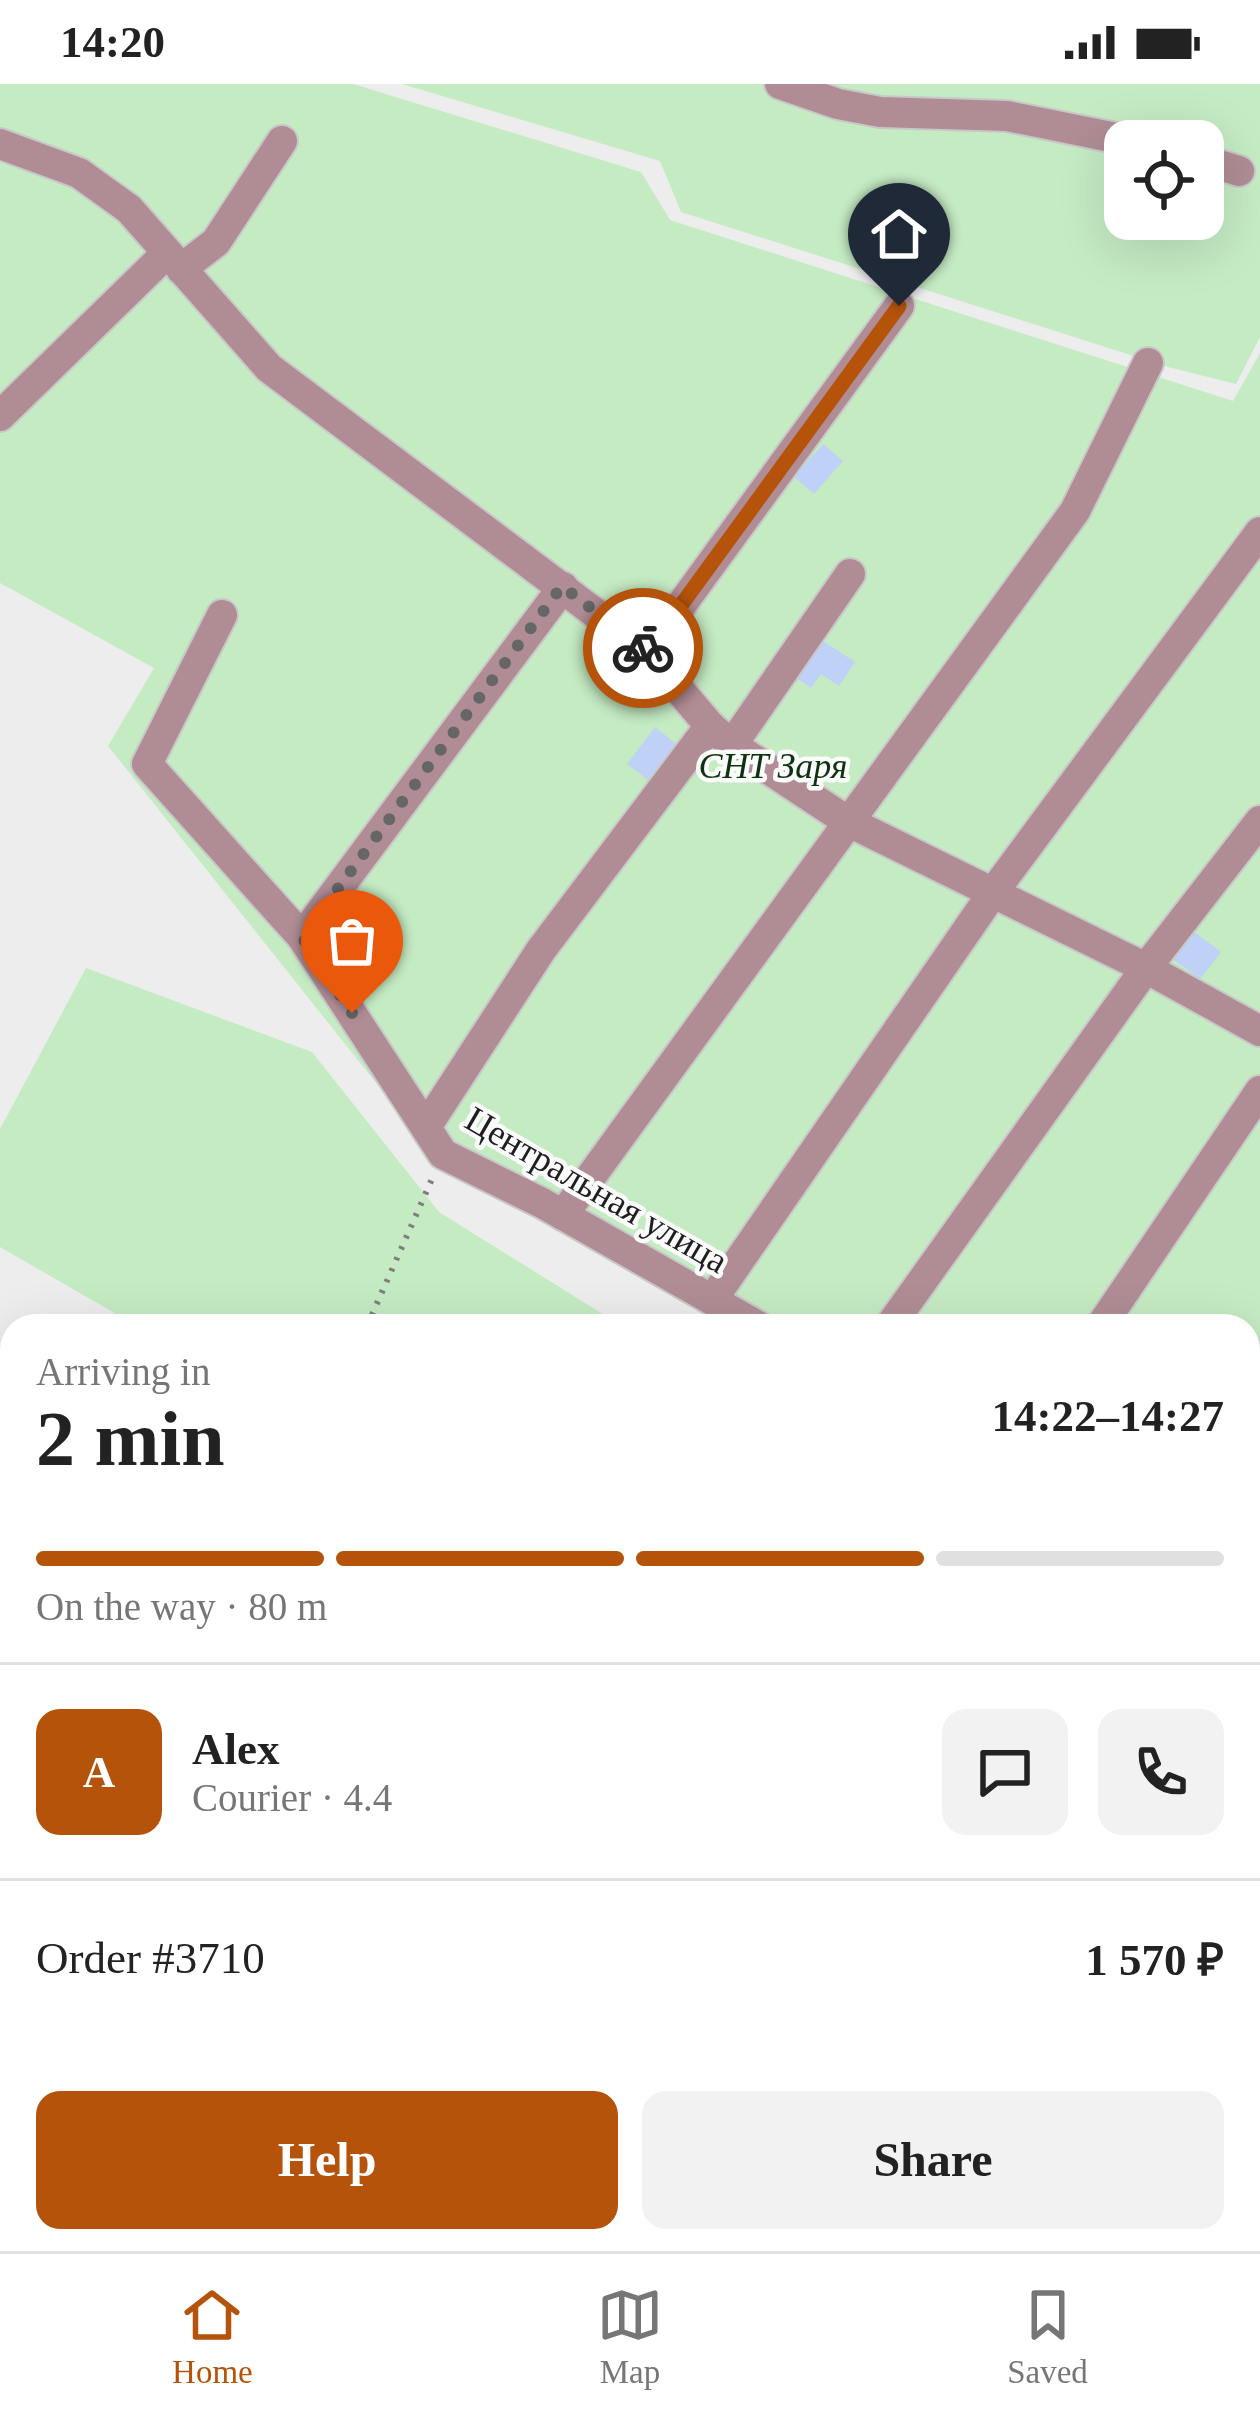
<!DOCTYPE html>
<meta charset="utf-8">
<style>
:root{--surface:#fff;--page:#f2f2f2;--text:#222;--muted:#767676;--line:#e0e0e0;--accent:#b45309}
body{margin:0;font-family:"Times New Roman",serif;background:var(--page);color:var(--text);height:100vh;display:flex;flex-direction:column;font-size:45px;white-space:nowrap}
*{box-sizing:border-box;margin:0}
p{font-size:39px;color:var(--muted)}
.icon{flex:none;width:66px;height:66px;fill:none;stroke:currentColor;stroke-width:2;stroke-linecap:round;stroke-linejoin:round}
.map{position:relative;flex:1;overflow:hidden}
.side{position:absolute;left:0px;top:1230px;width:1260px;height:939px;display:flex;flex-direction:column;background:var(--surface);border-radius:36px 36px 0 0;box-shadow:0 12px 48px #0002}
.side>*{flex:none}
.buttons{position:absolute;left:1104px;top:36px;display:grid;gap:24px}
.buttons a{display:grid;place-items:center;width:120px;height:120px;border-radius:24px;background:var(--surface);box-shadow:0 12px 48px #0002;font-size:60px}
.pin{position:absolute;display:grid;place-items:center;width:102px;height:102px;color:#fff;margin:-123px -51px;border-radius:50% 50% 50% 0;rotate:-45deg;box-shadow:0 0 12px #0007}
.pin .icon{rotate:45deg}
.courier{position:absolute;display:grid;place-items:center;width:120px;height:120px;margin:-60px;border:9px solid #b45309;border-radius:50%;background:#fff;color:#222;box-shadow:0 3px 15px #0007}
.head em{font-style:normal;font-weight:700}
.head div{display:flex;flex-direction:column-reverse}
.head{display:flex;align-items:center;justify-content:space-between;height:204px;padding:0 36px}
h1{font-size:78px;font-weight:700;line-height:90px}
.bar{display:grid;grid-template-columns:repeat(4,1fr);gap:18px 12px;align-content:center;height:144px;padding:0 36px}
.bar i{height:15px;border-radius:9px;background:var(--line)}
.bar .current{background:var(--accent)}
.bar p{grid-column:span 4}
.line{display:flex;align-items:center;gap:30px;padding:0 36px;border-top:3px solid var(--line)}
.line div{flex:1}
.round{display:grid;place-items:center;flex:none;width:126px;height:126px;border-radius:24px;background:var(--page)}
.cta{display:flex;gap:24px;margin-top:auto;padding:24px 36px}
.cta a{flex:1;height:138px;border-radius:24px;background:var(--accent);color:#fff;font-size:48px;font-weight:700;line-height:138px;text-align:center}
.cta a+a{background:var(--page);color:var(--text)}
.status{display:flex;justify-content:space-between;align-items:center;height:84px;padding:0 60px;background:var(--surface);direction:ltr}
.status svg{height:33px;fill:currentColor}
.menu{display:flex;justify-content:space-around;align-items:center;height:168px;border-top:3px solid var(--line);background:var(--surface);font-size:33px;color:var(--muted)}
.menu a{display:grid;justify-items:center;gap:6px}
.menu .current{color:var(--accent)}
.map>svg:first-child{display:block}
.green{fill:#c5ebc3;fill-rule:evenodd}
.water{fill:#6d93cc;stroke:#557098;stroke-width:3}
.building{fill:#bfd1f7}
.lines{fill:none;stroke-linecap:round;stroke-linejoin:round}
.minor-casing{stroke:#c8c8c9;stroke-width:34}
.path{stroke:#7e7e7f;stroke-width:6;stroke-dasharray:3 9;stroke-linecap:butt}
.minor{stroke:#b08d94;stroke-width:30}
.done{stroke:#666667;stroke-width:12;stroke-dasharray:0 21.6}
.route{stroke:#b45309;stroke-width:15}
.labels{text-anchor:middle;stroke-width:9;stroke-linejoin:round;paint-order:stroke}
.park-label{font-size:36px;font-style:italic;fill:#0c320e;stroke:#fafafb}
.street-label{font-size:36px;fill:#1d1e1e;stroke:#fafafb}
</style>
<div class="status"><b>14:20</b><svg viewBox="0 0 49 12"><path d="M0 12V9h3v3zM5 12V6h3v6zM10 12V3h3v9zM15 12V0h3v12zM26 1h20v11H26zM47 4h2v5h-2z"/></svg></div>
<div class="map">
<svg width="1260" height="2167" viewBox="0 0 1260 2167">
<rect width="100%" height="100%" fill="#ededee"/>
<g class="green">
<polygon points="0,0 353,0 641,88 670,136 1233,317 1260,269 1260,1609 1248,1598 1248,1242 767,1242 475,1072 388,1014 108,662 154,584 0,499"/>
<path d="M402 0H1260V253L1236 300 1168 283 681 128 660 77ZM1125 57H1203V135H1125Z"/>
<polygon points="86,884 312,968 439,1128 622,1242 137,1242 0,1163 0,1045"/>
<polygon points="1248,1609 1260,1621 1260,2167 1039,2167 1033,2157 1248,2157"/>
</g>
<polygon class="water" points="0,1438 12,1443 12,2157 590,2157 598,2167 0,2167"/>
<g class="building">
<polygon points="823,360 843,377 814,410 794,393"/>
<polygon points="817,553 855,578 839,602 821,590 811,604 792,591"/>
<polygon points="655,643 676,660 648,696 627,680"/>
<polygon points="1188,843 1221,868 1200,895 1167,871"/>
</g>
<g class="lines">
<defs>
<g id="minor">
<polyline points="780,0 838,20 880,28 1007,32 1131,57"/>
<polyline points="0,60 79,89 129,125 269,284 647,568 710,642 732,661 847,737 1146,884 1260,947"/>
<polyline points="1203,76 1239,87"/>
<polyline points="181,185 216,158 282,57"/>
<polyline points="0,332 167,169"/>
<polyline points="222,531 147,680 302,853 443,1070 542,1119 758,1242"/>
<polyline points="647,568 899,222"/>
<polyline points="732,661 850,490"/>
<polyline points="302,853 563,503"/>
<polyline points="426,1043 541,866 710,642"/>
<polyline points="563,1131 1075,427 1148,279"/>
<polyline points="712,1216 992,810 1260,448"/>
<polyline points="890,1242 1146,884 1260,737"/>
<polyline points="1101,1242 1260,1007"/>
<polyline points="1248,1321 1260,1304"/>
<polyline points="1248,1580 1260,1591"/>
<polyline points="1248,1740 1260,1710"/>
</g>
</defs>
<use href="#minor" class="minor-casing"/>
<polyline class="path" points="367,1242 432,1095"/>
<use href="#minor" class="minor"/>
</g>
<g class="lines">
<polyline class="done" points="352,929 302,853 562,502 643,564"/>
<polyline class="route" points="643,564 647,568 899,222"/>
</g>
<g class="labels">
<g class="park-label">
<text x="773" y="694">СНТ Заря</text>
</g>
<g class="street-label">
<text transform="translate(597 1105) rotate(30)" y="13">Центральная улица</text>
</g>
</g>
</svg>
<div class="buttons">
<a><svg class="icon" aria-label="locate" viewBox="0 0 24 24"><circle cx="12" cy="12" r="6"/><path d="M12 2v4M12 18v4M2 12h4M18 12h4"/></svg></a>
</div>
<div class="pin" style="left:352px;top:929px;background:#ea580c"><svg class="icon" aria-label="bag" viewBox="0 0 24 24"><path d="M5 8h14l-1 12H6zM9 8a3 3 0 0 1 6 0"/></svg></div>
<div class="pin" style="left:899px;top:222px;background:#1f2937"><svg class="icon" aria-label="home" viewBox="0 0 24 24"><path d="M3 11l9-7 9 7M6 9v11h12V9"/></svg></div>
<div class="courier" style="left:643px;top:564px"><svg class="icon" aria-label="bike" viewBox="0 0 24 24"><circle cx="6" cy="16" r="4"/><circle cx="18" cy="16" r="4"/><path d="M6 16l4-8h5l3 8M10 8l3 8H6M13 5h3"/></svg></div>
<section class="side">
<div class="head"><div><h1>2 min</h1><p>Arriving in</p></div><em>14:22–14:27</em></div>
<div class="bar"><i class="current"></i><i class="current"></i><i class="current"></i><i></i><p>On the way · 80 m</p></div>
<div class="line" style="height:216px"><b class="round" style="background:var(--accent);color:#fff">A</b><div><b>Alex</b><p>Courier · 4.4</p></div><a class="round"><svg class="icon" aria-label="chat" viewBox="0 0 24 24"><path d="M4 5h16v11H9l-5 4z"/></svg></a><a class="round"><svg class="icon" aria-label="phone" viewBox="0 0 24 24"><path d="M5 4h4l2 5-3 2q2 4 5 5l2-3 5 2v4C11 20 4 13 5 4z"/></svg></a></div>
<div class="line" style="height:156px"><div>Order #3710</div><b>1 570 ₽</b></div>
<div class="cta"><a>Help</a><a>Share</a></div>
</section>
</div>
<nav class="menu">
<a class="current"><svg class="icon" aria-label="home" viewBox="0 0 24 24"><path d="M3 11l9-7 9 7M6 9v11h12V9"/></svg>Home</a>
<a><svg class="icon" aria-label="map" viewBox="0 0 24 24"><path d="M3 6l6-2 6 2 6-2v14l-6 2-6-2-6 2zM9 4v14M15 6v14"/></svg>Map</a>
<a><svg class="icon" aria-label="saved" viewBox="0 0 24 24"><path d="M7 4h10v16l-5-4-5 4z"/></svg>Saved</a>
</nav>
